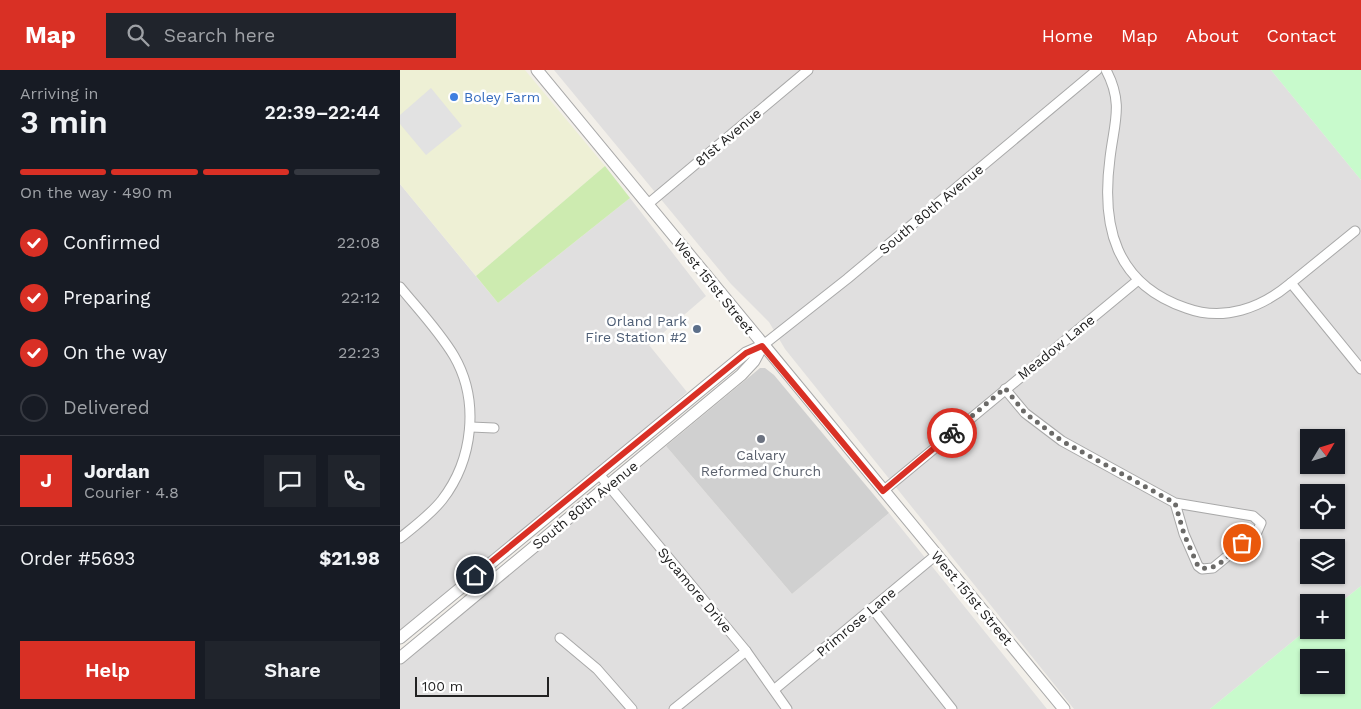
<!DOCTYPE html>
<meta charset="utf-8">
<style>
:root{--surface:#171b24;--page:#20242c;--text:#f1f3f6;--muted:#9ea1a6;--line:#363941;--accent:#d93025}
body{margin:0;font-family:"Work Sans",sans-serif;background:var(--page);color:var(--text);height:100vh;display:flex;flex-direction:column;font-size:19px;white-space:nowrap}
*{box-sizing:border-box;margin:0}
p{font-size:16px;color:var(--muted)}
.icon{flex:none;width:28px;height:28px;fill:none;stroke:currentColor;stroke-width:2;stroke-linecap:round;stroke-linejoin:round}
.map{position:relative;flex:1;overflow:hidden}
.details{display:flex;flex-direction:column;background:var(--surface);width:400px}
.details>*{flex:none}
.needle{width:32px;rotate:52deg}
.tools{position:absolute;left:900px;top:359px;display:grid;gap:10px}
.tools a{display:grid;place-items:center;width:45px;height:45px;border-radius:0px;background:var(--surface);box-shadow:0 1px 4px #0004;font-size:25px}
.scale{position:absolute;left:15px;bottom:12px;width:134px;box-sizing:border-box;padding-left:5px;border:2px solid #222;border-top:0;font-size:14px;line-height:18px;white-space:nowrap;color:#222;-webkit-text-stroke:4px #fff;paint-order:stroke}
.pin{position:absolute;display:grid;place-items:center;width:42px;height:42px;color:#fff;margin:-21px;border:2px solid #fff;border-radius:50%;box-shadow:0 1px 5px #0007}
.courier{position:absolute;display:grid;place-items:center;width:50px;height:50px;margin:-25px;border:4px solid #d93025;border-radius:50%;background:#fff;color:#222;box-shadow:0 1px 6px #0007}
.headline em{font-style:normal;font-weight:600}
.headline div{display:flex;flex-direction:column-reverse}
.headline{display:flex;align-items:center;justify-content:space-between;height:85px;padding:0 20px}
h1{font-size:32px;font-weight:600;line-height:38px}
.bar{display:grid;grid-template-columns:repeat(4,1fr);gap:8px 5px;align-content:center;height:60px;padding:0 20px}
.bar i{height:6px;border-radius:4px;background:var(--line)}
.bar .on{background:var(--accent)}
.bar p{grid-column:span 4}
.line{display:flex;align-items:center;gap:12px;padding:0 20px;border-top:1px solid var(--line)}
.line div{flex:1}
.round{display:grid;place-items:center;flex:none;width:52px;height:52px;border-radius:0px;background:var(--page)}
ol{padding:0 20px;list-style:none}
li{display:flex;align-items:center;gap:15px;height:55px}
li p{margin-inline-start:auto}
li .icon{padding:5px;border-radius:50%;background:var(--accent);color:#fff;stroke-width:4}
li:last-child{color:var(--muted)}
li i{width:28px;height:28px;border:2px solid var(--line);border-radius:50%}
.button{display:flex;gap:10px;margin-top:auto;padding:10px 20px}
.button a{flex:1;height:58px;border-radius:0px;background:var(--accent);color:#fff;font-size:20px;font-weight:600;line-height:58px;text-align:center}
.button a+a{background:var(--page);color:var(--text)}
header{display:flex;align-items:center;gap:30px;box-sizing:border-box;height:70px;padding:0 25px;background:var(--accent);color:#fff}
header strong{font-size:24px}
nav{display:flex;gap:28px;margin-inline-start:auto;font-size:18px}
.search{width:350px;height:45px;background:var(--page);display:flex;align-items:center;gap:12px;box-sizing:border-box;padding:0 18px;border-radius:0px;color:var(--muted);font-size:19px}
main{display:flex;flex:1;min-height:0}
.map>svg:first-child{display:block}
.residential{fill:#e0dfdf;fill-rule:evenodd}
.religious{fill:#d0d0d0}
.farmland{fill:#eef0d5}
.grass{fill:#cdebb0}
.park{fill:#c8facc;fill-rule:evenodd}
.parking{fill:#e2e2e2}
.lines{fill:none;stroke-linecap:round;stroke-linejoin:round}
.minor-casing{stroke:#a9a9a9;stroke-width:11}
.tertiary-casing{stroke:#a9a9a9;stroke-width:13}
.minor{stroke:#fff;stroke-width:9}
.tertiary{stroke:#fff;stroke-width:11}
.done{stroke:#6b6a68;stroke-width:5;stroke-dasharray:0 9}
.route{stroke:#d93025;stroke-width:6}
.shop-dot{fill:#3f7fe0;stroke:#fff;stroke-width:2}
.service-dot{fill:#5c6f8a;stroke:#fff;stroke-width:2}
.worship-dot{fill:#6b7280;stroke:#fff;stroke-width:2}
.labels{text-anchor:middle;stroke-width:5;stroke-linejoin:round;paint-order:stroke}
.shop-label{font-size:14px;fill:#366cbe;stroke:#fff;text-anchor:start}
.street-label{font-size:14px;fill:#222;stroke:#fff}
.service-label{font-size:14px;fill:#4e5e75;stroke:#fff;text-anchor:end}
.worship-label{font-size:14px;fill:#5b616d;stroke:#fff}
</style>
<header>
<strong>Map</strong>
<div class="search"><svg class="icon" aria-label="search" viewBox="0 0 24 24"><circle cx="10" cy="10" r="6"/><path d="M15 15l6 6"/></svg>Search here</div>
<nav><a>Home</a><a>Map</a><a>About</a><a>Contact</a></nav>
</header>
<main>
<section class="details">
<div class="headline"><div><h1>3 min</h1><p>Arriving in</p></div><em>22:39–22:44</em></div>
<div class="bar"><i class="on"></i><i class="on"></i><i class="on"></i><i></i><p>On the way · 490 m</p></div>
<ol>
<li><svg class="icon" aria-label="check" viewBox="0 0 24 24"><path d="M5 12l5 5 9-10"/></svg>Confirmed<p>22:08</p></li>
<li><svg class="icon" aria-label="check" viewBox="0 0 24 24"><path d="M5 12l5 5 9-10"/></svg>Preparing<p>22:12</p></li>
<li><svg class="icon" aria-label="check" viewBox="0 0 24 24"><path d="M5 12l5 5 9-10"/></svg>On the way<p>22:23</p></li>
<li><i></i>Delivered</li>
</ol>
<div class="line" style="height:90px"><b class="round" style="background:var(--accent);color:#fff">J</b><div><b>Jordan</b><p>Courier · 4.8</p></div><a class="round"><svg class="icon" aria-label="chat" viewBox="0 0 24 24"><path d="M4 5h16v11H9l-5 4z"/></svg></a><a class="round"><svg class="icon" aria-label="phone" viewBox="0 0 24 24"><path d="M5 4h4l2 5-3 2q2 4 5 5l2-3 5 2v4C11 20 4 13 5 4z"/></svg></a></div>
<div class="line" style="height:65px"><div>Order #5693</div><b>$21.98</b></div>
<div class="button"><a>Help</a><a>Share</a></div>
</section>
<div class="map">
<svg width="961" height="639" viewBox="0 0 961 639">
<rect width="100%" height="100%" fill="#f2efe9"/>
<g class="residential">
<path d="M154 0H871L961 110V516L936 536V532H909V558L810 639H674L385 279 369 252 331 214ZM909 368H936V395H909ZM909 422H936V450H909ZM909 478H936V505H909Z"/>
<polygon points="0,114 98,233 230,128 306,226 249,275 287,322 220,381 0,560"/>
<polygon points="266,376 392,524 489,443 647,639 0,639 0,595"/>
</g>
<polygon class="religious" points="360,298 365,298 374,305 489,443 392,524 266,376"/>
<polygon class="farmland" points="0,0 125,0 205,96 76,206 0,114"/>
<polygon class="grass" points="205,96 230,128 98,233 76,206"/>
<g class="park">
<polygon points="871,0 961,0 961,110"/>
<path d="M961 516V639H810L909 558 936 560V536ZM909 588H936V615H909Z"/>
</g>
<polygon class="parking" points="31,18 62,56 26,85 0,54 0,45"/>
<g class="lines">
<defs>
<g id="minor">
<path d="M706 0C724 34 714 53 710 88 701 156 715 214 786 238 824 252 861 238 891 213L961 299"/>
<polyline points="248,134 408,0"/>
<polyline points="891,213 955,161"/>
<path d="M0 217C18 239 39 261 54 286 80 331 73 390 42 430 30 445 15 456 0 468"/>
<polyline points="362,276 447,209 697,0"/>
<polyline points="605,319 625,343 662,371 775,433 784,464 798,496 802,499 813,498 857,462 861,453 853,446 775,433"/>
<polyline points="71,357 94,358"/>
<polyline points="199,404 346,581 387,639"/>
<polyline points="483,421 737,211"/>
<polyline points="472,538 552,639"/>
<polyline points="160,568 197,599 232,639"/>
<polyline points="375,619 536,485"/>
<polyline points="274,639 346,581"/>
</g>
<g id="tertiary">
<polyline points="137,0 664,639"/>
<polyline points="0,568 346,283 362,276"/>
<polyline points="0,588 341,305 354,291 362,276"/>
</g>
</defs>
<use href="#minor" class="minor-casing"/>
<use href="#tertiary" class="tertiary-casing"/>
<use href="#minor" class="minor"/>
<use href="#tertiary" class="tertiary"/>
</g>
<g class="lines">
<path class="done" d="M552 363 605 318 625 343 662 371 775 433 784 464 798 496C813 506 832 482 842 473"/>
<polyline class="route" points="75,505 346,283 362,276 483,421 552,363"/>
</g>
<circle class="shop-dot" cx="54" cy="27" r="5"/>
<circle class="service-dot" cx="297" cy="259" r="5"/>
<circle class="worship-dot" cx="361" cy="369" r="5"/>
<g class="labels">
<g class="shop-label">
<text x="64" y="32">Boley Farm</text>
</g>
<g class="street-label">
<text transform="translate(328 67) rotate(-40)" y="5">81st Avenue</text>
<text transform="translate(531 139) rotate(-40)" y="5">South 80th Avenue</text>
<text transform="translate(314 216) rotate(51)" y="5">West 151st Street</text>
<text transform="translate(656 277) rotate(-39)" y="5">Meadow Lane</text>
<text transform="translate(185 435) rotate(-39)" y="5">South 80th Avenue</text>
<text transform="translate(295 520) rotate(50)" y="5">Sycamore Drive</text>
<text transform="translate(572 528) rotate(50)" y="5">West 151st Street</text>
<text transform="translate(456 552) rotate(-40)" y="5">Primrose Lane</text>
</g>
<g class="service-label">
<text x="287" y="256">Orland Park<tspan x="287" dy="16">Fire Station #2</tspan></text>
</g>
<g class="worship-label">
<text x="361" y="390">Calvary<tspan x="361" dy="16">Reformed Church</tspan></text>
</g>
</g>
</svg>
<div class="tools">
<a><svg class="needle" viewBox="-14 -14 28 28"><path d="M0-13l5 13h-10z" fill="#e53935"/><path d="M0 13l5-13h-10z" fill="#9ea1a6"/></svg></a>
<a><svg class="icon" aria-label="locate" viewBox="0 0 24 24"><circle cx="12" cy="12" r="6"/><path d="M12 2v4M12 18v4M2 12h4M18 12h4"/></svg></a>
<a><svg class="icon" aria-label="layers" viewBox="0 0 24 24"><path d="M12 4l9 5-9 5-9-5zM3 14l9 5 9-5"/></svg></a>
<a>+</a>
<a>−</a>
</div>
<div class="scale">100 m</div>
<div class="pin" style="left:842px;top:473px;background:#ea580c"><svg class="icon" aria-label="bag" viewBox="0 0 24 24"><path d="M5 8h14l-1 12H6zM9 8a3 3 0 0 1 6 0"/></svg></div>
<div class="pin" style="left:75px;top:505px;background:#1f2937"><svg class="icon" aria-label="home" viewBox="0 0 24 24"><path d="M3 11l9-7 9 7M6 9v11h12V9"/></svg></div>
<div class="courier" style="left:552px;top:363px"><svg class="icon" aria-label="bike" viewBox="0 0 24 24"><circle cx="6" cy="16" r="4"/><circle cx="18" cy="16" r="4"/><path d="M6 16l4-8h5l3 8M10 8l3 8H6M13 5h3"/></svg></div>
</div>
</main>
